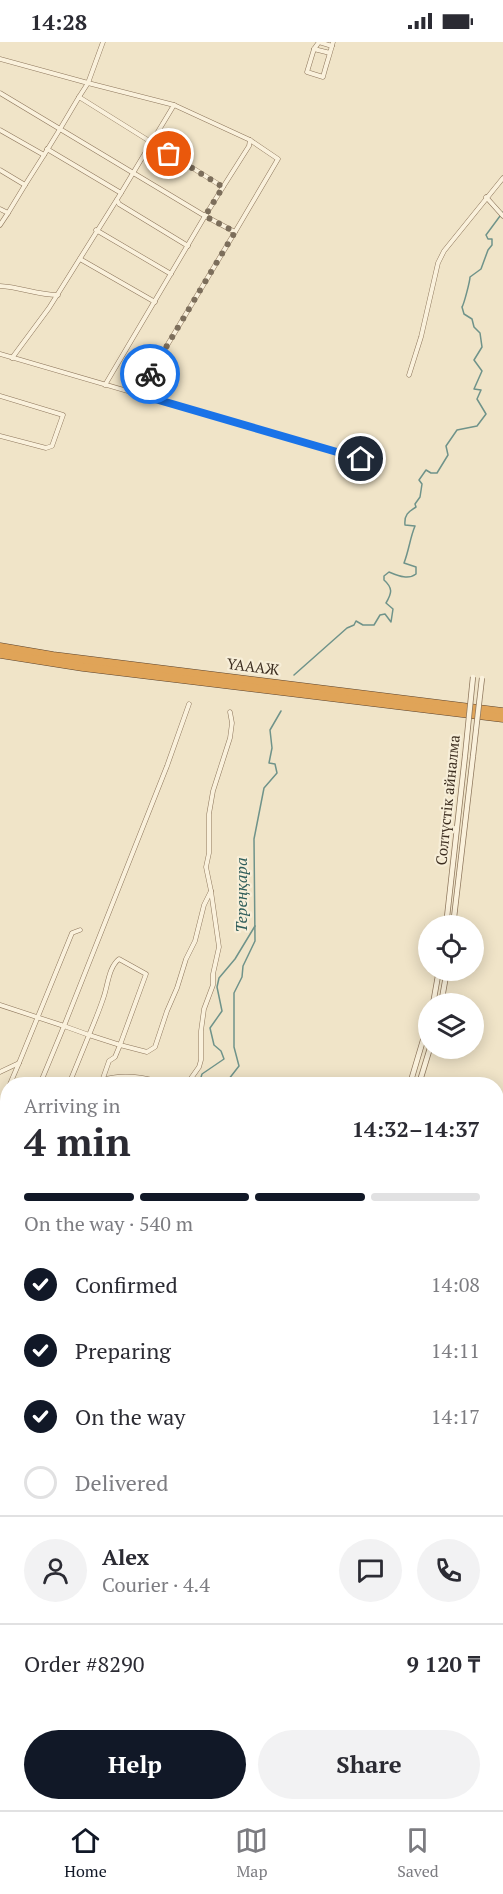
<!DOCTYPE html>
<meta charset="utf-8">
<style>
:root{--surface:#fff;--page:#f2f2f3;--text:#2b2b33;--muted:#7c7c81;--line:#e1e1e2;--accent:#111827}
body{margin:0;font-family:"PT Serif",serif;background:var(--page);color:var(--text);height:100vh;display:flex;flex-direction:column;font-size:22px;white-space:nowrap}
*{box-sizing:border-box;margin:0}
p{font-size:20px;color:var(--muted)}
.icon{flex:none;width:33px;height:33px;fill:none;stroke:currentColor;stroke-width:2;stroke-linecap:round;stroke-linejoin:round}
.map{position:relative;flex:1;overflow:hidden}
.drawer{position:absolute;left:0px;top:1035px;width:504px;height:734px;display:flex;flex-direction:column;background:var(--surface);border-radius:24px 24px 0 0;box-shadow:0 3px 15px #0003}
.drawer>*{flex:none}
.tools{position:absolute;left:418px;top:873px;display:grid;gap:12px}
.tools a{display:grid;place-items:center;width:66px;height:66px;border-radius:50%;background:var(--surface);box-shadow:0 3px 15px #0003;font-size:30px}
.pin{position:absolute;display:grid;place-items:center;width:51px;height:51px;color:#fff;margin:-26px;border:3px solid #fff;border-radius:50%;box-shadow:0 2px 6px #0007}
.courier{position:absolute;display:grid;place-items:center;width:60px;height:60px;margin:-30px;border:4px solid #1a73e8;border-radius:50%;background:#fff;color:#222;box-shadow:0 2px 8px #0007}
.head em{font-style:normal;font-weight:700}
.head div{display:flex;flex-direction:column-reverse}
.head{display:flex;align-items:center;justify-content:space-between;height:102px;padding:0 24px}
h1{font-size:39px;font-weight:700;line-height:45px}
.bar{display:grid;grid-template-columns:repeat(4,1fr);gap:9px 6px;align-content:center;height:72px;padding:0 24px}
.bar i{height:8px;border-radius:4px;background:var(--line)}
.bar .on{background:var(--accent)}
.bar p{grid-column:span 4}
.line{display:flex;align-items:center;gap:15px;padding:0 24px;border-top:2px solid var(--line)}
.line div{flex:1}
.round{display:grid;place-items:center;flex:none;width:63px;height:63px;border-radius:32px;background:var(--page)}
ol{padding:0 24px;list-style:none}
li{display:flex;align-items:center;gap:18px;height:66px}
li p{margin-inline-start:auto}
li .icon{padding:6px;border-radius:50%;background:var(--accent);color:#fff;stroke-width:4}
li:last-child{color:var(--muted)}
li i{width:33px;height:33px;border:3px solid var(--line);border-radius:50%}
.action{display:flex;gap:12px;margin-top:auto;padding:12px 24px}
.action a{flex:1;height:69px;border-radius:36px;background:var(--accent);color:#fff;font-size:24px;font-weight:700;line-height:69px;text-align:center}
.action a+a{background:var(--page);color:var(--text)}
.status{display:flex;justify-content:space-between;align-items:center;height:42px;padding:0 30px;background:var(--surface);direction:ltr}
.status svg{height:16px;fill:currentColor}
.tab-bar{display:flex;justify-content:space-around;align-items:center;height:84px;border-top:2px solid var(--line);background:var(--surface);font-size:16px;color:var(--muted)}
.tab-bar a{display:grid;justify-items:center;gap:3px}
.tab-bar .on{color:var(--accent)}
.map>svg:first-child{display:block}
.farmland{fill:#e6deb5}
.green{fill:#c9cf9b}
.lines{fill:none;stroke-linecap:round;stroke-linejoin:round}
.stream{stroke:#6f938a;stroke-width:1.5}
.river{stroke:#a9c4bc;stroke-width:6}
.minor-casing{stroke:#8d765c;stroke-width:5}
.tertiary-casing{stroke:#8d765c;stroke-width:6}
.motorway-casing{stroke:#5b4430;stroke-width:9}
.minor{stroke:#faf1dc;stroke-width:4}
.tertiary{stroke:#faf1dc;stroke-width:4.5}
.motorway{stroke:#e0a458;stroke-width:8}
.tertiary-bridge-casing{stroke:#8d765c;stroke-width:6;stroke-linecap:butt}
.tertiary-bridge{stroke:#faf1dc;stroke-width:4.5}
.done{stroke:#7c6e5b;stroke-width:6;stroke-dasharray:0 10.8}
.route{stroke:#1a73e8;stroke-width:8}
.labels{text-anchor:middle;stroke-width:4.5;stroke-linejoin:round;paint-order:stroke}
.street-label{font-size:15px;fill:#3d2e20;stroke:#f7eed8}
.water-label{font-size:16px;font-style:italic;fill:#2f5d5a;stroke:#f7eed8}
</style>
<div class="status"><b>14:28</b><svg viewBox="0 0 49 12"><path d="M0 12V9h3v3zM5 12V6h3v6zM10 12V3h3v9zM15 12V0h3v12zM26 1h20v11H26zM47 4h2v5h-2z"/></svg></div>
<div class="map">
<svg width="503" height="1768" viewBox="0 0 503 1768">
<rect width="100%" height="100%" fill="#f0e4c8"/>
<polygon class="farmland" points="7,1587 8,1587 7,1640 0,1619 0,1590"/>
<rect class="green" x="349" y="1761" width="88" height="7"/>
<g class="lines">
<g class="stream">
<path d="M294 633 347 586 354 583 356 579 363 583H374L380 573 385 572 391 580 393 567 386 561C392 551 393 546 384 538V534L389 530C399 534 408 538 416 532V525L404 521C409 508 410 496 415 484L405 483C404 473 408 470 416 465L415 462 420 455 422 442 419 438 426 428 431 431H437L448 413 446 404 457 388 477 384 486 372 477 357 481 348 474 347 482 329 474 318 482 305 480 291 474 285 472 277 464 272 462 265C464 262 470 239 470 235L481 227 488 208 492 203V197H488L486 193 503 170"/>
<polyline points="199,1042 202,1032 224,1017 221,1009 214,1003 210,986 222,969 217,945 219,936 235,917 255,884"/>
<polyline points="225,1042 239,1024 234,1005 234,951 242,935 243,924 255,899 254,797 264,746 277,731 275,722 269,721 272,706 270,688 281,669"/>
</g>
<polyline class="river" points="0,1560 8,1556"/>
<defs>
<g id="minor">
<polyline points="314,7 319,0 332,4"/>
<path d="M330 11 314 7 307 30 323 35C326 23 330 12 333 0"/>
<polyline points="0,17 88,41 103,0"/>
<polyline points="0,51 60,87 44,113"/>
<polyline points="79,55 88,41 174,63 121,151"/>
<polyline points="174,63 250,98 249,104 223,145"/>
<polyline points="0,88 44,113 25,143"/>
<polyline points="0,128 25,143 8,171"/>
<polyline points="486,155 503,174"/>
<polyline points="117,158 119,162 188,204"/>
<polyline points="0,167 8,171 0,183"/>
<polyline points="96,188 171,232"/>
<polyline points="235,190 278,117 250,98"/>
<polyline points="80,217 155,260"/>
<path d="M0 244C20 245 38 253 58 253"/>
<polyline points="0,312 361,417"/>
<polyline points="12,316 49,266 121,151 47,107"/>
<polyline points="409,333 421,295 438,221 444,209 503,136"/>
<polyline points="105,343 205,174 60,87 79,55 223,145 205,174 235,190 138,352"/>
<polyline points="0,354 63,373 52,404 46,406 0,394"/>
<polyline points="0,963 64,984 167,724 189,662"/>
<polyline points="0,1030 19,1021 72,891 80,888"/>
<path d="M103 1038C120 1032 146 1034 162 1042"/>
<polyline points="10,1042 19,1021"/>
<polyline points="40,1042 64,984 89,993 69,1042"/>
<path d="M101 1042 109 1019 115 1015 120 1003 89 993C94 981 99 969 103 957 108 944 108 926 119 917L146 932 120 1003 147 1010 155 1005 167 969 177 946 186 917 195 899 204 863 211 849"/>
<polyline points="187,1042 199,1025 201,1018 201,989 204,967 213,943 213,932 219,905 211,849 206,825 209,811 209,772 213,749 230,696 232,681 230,670"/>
<polyline points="0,1069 8,1050"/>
<polyline points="0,1070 8,1073"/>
<polyline points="0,1107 8,1109"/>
<polyline points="0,1131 8,1130"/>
<polyline points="0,1141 8,1142"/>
<polyline points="0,1182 8,1185"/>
<polyline points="0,1250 8,1252"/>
<polyline points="8,1277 3,1292 8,1302"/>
<polyline points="0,1322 8,1325"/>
<polyline points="1,1358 8,1339"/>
<polyline points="0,1401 8,1401"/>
<polyline points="0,1439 8,1439"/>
<polyline points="0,1466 8,1469"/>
<polyline points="0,1509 8,1502"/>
<polyline points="261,1762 291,1761"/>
<polyline points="441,1768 442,1761"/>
</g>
<g id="tertiary">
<polyline points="446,884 465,714"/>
<polyline points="453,884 473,714"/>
<polyline points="433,962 439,928"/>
<polyline points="441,962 447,928"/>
<polyline points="410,1042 429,978"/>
<polyline points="419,1042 430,1006"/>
<polyline points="50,1768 71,1761"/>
<polyline points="242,1768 243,1761"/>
<polyline points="250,1768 250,1761"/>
</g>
<g id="motorway">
<polyline points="0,605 53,614 503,670"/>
<polyline points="0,612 83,625 503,676"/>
</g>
</defs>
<use href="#minor" class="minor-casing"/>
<use href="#tertiary" class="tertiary-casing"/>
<use href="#motorway" class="motorway-casing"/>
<use href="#minor" class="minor"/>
<use href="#tertiary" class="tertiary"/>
<use href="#motorway" class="motorway"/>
<defs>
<g id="tertiary-bridge">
<polyline points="465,714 473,635"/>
<polyline points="473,714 482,636"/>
</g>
</defs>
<use href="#tertiary-bridge" class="tertiary-bridge-casing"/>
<use href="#tertiary-bridge" class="tertiary-bridge"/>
</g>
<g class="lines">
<polyline class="done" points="150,332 235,190 205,174 223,145 169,112"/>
<polyline class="route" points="150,332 138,352 361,417"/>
</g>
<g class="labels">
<g class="street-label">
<text transform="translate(253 625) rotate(7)" y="5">ҮАААЖ</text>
<text transform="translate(448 758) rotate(-84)" y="5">Солтүстік айналма</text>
</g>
<g class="water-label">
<text transform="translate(241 853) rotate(-90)" y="6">Тереңқара</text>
</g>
</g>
</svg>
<div class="tools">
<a><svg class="icon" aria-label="locate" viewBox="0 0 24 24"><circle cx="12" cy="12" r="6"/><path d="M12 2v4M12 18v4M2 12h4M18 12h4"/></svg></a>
<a><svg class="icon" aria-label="layers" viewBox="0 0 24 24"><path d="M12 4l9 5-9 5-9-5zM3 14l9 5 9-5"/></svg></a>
</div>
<div class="pin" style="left:169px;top:112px;background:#ea580c"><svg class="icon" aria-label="bag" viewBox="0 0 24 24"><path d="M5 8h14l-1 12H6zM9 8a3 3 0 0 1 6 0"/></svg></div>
<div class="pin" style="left:361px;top:417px;background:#1f2937"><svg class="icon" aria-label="home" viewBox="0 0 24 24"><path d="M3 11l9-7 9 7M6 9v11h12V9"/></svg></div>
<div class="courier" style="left:150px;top:332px"><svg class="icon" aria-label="bike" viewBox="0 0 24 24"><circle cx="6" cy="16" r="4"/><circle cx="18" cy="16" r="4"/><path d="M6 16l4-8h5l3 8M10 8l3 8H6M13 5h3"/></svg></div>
<section class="drawer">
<div class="head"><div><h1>4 min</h1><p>Arriving in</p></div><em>14:32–14:37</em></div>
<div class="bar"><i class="on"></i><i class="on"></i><i class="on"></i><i></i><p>On the way · 540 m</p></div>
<ol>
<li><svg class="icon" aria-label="check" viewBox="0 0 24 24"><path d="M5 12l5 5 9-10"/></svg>Confirmed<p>14:08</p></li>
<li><svg class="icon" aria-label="check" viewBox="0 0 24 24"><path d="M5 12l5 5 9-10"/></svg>Preparing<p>14:11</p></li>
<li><svg class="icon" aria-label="check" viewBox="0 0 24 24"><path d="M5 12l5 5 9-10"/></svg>On the way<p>14:17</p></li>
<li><i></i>Delivered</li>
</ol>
<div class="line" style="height:108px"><a class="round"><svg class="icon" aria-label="person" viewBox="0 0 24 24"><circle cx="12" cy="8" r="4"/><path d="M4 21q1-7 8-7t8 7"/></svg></a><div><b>Alex</b><p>Courier · 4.4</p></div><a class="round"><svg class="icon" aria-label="chat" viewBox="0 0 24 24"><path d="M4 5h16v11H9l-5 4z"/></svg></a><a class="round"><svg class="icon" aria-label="phone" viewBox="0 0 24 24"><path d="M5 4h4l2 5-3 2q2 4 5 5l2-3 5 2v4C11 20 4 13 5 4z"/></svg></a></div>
<div class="line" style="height:78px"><div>Order #8290</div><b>9 120 ₸</b></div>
<div class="action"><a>Help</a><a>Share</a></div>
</section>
</div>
<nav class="tab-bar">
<a class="on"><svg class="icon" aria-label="home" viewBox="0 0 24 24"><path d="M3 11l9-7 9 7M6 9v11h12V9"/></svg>Home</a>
<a><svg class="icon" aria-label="map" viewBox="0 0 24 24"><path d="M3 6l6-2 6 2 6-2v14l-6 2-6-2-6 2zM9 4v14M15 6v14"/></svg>Map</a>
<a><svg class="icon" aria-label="saved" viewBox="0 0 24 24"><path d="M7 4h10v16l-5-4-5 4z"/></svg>Saved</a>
</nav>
